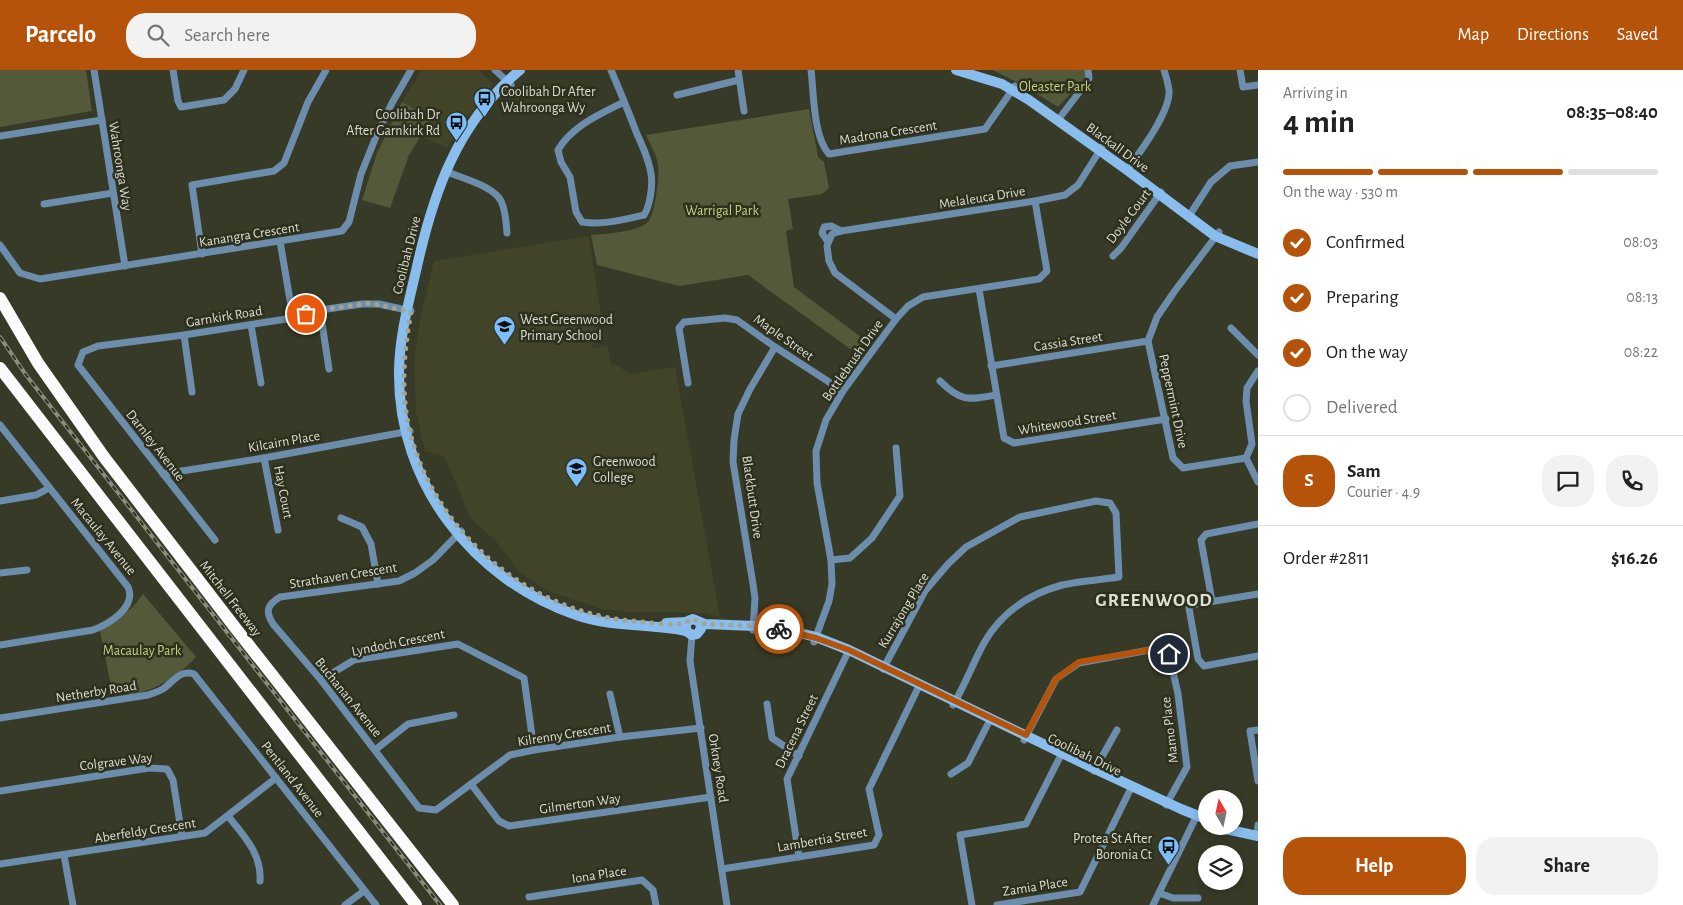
<!DOCTYPE html>
<meta charset="utf-8">
<style>
:root{--surface:#fff;--page:#f2f2f2;--text:#222;--muted:#767676;--line:#e0e0e0;--accent:#b45309}
body{margin:0;font-family:"Alegreya Sans",sans-serif;background:var(--page);color:var(--text);height:100vh;display:flex;flex-direction:column;font-size:19px;white-space:nowrap}
*{box-sizing:border-box;margin:0}
p{font-size:16px;color:var(--muted)}
.icon{flex:none;width:28px;height:28px;fill:none;stroke:currentColor;stroke-width:2;stroke-linecap:round;stroke-linejoin:round}
.map{position:relative;flex:1;overflow:hidden}
.drawer{display:flex;flex-direction:column;background:var(--surface);width:425px}
.drawer>*{flex:none}
.needle{width:32px;rotate:351deg}
.controls{position:absolute;left:1198px;top:720px;display:grid;gap:10px}
.controls a{display:grid;place-items:center;width:45px;height:45px;border-radius:50%;background:var(--surface);box-shadow:0 2px 8px #0003;font-size:25px}
.pin{position:absolute;display:grid;place-items:center;width:42px;height:42px;color:#fff;margin:-21px;border:2px solid #fff;border-radius:50%;box-shadow:0 1px 5px #0007}
.courier{position:absolute;display:grid;place-items:center;width:50px;height:50px;margin:-25px;border:4px solid #b45309;border-radius:50%;background:#fff;color:#222;box-shadow:0 1px 6px #0007}
.headline em{font-style:normal;font-weight:600}
.headline div{display:flex;flex-direction:column-reverse}
.headline{display:flex;align-items:center;justify-content:space-between;height:85px;padding:0 25px}
h1{font-size:32px;font-weight:600;line-height:38px}
.bar{display:grid;grid-template-columns:repeat(4,1fr);gap:8px 5px;align-content:center;height:60px;padding:0 25px}
.bar i{height:6px;border-radius:4px;background:var(--line)}
.bar .on{background:var(--accent)}
.bar p{grid-column:span 4}
.line{display:flex;align-items:center;gap:12px;padding:0 25px;border-top:1px solid var(--line)}
.line div{flex:1}
.round{display:grid;place-items:center;flex:none;width:52px;height:52px;border-radius:20px;background:var(--page)}
ol{padding:0 25px;list-style:none}
li{display:flex;align-items:center;gap:15px;height:55px}
li p{margin-inline-start:auto}
li .icon{padding:5px;border-radius:50%;background:var(--accent);color:#fff;stroke-width:4}
li:last-child{color:var(--muted)}
li i{width:28px;height:28px;border:2px solid var(--line);border-radius:50%}
.primary-button{display:flex;gap:10px;margin-top:auto;padding:10px 25px}
.primary-button a{flex:1;height:58px;border-radius:20px;background:var(--accent);color:#fff;font-size:20px;font-weight:600;line-height:58px;text-align:center}
.primary-button a+a{background:var(--page);color:var(--text)}
header{display:flex;align-items:center;gap:30px;box-sizing:border-box;height:70px;padding:0 25px;background:var(--accent);color:#fff}
header strong{font-size:24px}
nav{display:flex;gap:28px;margin-inline-start:auto;font-size:18px}
.search{width:350px;height:45px;background:var(--page);display:flex;align-items:center;gap:12px;box-sizing:border-box;padding:0 18px;border-radius:20px;color:var(--muted);font-size:19px}
main{display:flex;flex:1;min-height:0}
.map>svg:first-child{display:block}
.built{fill:#414429}
.park{fill:#54593a}
.lines{fill:none;stroke-linecap:round;stroke-linejoin:round}
.street{stroke:#6c8dac;stroke-width:7}
.secondary{stroke:#88bdee;stroke-width:10}
.highway{stroke:#fbfbfb;stroke-width:12}
.rail-casing{stroke:#8a8c7c;stroke-width:4}
.rail{stroke:#2d301c;stroke-width:2;stroke-dasharray:5.5;stroke-linecap:butt}
.done{stroke:#a2a596;stroke-width:5;stroke-dasharray:0 9}
.route{stroke:#b45309;stroke-width:6}
.labels{text-anchor:middle;stroke-width:5;stroke-linejoin:round;paint-order:stroke}
.park-label{font-size:14px;fill:#c5d082;stroke:#2d301c}
.poi-label{font-size:14px;fill:#dcded2;stroke:#2d301c;text-anchor:start}
.street-label{font-size:14px;fill:#dcded2;stroke:#2d301c}
.district-label{font-size:19px;font-weight:bold;letter-spacing:1px;fill:#dcded2;stroke:#2d301c}
</style>
<header>
<strong>Parcelo</strong>
<div class="search"><svg class="icon" aria-label="search" viewBox="0 0 24 24"><circle cx="10" cy="10" r="6"/><path d="M15 15l6 6"/></svg>Search here</div>
<nav><a>Map</a><a>Directions</a><a>Saved</a></nav>
</header>
<main>
<div class="map">
<svg width="1258" height="835" viewBox="0 0 1258 835">
<rect width="100%" height="100%" fill="#373a26"/>
<g class="built">
<polygon points="422,0 479,0 493,14 490,20 460,56 447,78 421,66 430,49 402,32"/>
<polygon points="589,166 601,246 592,278 607,276 612,295 616,295 630,304 675,297 720,547 704,543 629,542 601,539 548,521 521,504 495,470 471,449 444,386 425,381 416,343 414,291 421,244 434,191"/>
</g>
<g class="park">
<polygon points="0,0 86,0 92,41 0,57"/>
<polygon points="992,0 1086,0 1087,6 1058,37 1023,15"/>
<polygon points="402,32 431,49 409,85 390,138 362,130 377,83"/>
<path d="M809 39 818 87 824 92 829 118 822 124 788 129 793 159 786 161 794 217 869 273 860 286 748 205 679 216 597 195 591 165C606 164 635 162 647 153 655 146 660 104 658 94 656 84 650 74 646 65Z"/>
<path d="M143 524 196 587C180 604 155 622 131 624 125 624 118 622 112 621L100 561 133 537Z"/>
</g>
<g class="lines">
<g class="street">
<polyline points="94,0 125,196"/>
<polyline points="173,0 178,31 181,37 224,30 235,19 244,0"/>
<polyline points="495,0 511,15"/>
<path d="M611 0C620 21 629 43 637 64 643 77 649 90 651 104 653 115 650 136 644 145 623 150 603 155 582 152L576 142 570 107 561 92 558 80C572 56 600 44 624 32"/>
<polyline points="738,0 744,41"/>
<path d="M811 0C814 24 813 66 829 84L985 59 1015 16"/>
<polyline points="1240,0 1243,17 1258,15"/>
<polyline points="677,25 739,10"/>
<polyline points="1058,50 1087,12 1089,8 1088,0"/>
<polyline points="0,66 102,50"/>
<path d="M1127 100C1140 82 1171 41 1169 20 1168 13 1166 6 1164 0"/>
<path d="M445 101C461 108 494 116 501 131 506 141 506 153 507 163"/>
<polyline points="44,134 113,123"/>
<polyline points="1189,146 1211,112 1230,96 1258,92"/>
<polyline points="1219,162 1174,222 1157,247 1148,271 1173,388 1183,398 1246,388 1252,374 1246,331 1247,318 1258,301"/>
<polyline points="280,171 293,248"/>
<polyline points="828,172 822,163 824,157 831,156 841,161"/>
<polyline points="0,175 20,203 40,209 342,161 349,152 361,104 377,64 392,33 411,0"/>
<polyline points="202,184 192,115 274,101 284,93 308,32 326,0"/>
<polyline points="1113,186 1121,178 1161,122"/>
<polyline points="979,219 1004,368 1014,373 1166,349"/>
<polyline points="320,240 329,299"/>
<polyline points="896,249 835,203 829,191 827,176 832,164 841,161 1035,131 1065,125 1078,115 1102,77"/>
<polyline points="251,255 261,313"/>
<polyline points="1231,258 1258,285"/>
<polyline points="184,265 192,322"/>
<polyline points="991,296 1148,271"/>
<path d="M940 311C961 332 968 330 996 325"/>
<polyline points="688,313 679,258 684,252 725,248 737,250 775,277 843,321"/>
<path d="M0 355 128 517C137 537 109 554 93 560L0 575"/>
<polyline points="264,388 278,460"/>
<polyline points="1246,388 1258,412"/>
<polyline points="163,404 264,388 410,361"/>
<polyline points="0,431 36,425 49,418"/>
<polyline points="341,448 362,457 371,474 378,514"/>
<path d="M461 461 433 490 415 503 399 511 280 527C267 535 265 541 273 554L321 610 419 738 436 740 510 685 534 680 620 667 701 658"/>
<polyline points="215,470 78,295 83,282 98,276 184,265 293,248 320,240 362,234 379,234 411,241"/>
<polyline points="831,490 850,488 872,468 900,426 896,378"/>
<polyline points="0,503 27,500"/>
<polyline points="1258,524 1191,535 1189,538 1198,589 1204,596 1258,586"/>
<polyline points="1212,531 1201,470 1206,464 1258,454"/>
<polyline points="753,560 755,528 753,514 733,392 734,370 738,344 750,319 775,277"/>
<polyline points="692,565 690,591 727,835"/>
<polyline points="814,572 829,531 832,514 831,490 817,413 816,381 826,350 843,321 896,249 908,236 923,227 1039,209 1047,201 1035,131"/>
<path d="M883 599 925 521 948 494 966 477 1020 447 1096 431 1110 433 1116 443 1119 507C1100 510 1080 511 1062 515 1029 524 1001 543 984 573 973 593 965 615 953 635"/>
<polyline points="321,610 354,590 458,574 524,608 534,680"/>
<polyline points="610,624 620,667"/>
<polyline points="767,634 772,668 799,686"/>
<path d="M0 648 148 625C153 623 158 622 163 619 173 612 180 599 194 604L376 835"/>
<polyline points="1258,660 1250,661 1258,711"/>
<polyline points="1024,670 1056,609 1079,593 1155,579 1169,584 1178,624 1187,697 1166,735"/>
<polyline points="375,680 408,654 454,645"/>
<polyline points="1094,701 1117,660"/>
<polyline points="951,704 968,693 991,648"/>
<polyline points="471,714 499,751 509,756 711,727"/>
<polyline points="0,721 149,698 167,699 173,710 182,766"/>
<path d="M228 746C244 766 262 784 260 811"/>
<polyline points="1257,766 1258,755"/>
<polyline points="64,785 73,835"/>
<polyline points="799,787 787,709 849,580"/>
<polyline points="0,794 205,763 276,708"/>
<polyline points="722,799 874,775 879,765 869,719 920,614"/>
<polyline points="1159,823 1173,828 1198,828"/>
<polyline points="529,827 642,810 653,820 656,835"/>
<polyline points="345,835 364,821"/>
<polyline points="972,835 960,765 1026,754 1062,683"/>
<polyline points="997,835 1080,822 1132,716"/>
<polyline points="1153,835 1197,745"/>
</g>
<g class="secondary">
<path d="M520 0C457 53 433 123 416 201 408 235 399 269 399 303 398 413 473 510 576 545 613 558 649 553 686 561"/>
<polyline points="956,0 1002,14 1029,30 1127,100 1215,166 1258,184"/>
<polyline points="666,553 687,552"/>
<polyline points="700,553 701,559 697,564 692,565 686,561 686,554 688,551 693,549 705,554 754,556 783,559 816,567 849,580 1095,699 1181,739 1206,749"/>
<polyline points="1212,756 1258,766"/>
</g>
<g class="highway">
<polyline points="0,228 38,293 104,387 237,560 453,835"/>
<polyline points="0,298 416,835"/>
</g>
<defs>
<polyline id="rail" points="0,267 26,305 440,835"/>
</defs>
<use href="#rail" class="rail-casing"/>
<use href="#rail" class="rail"/>
</g>
<g class="lines">
<path class="done" d="M306 244 320 240 370 233 411 242C404 282 400 321 410 362 435 463 530 543 633 551 648 552 673 557 686 552 689 551 691 549 693 549L700 553 706 554 754 556 779 559"/>
<polyline class="route" points="779,559 816,568 849,580 1026,665 1056,609 1079,592 1155,579 1169,584"/>
</g>
<defs>
<symbol id="bus-pin" viewBox="-11 -11 22 30"><path d="M0 17L-7.5 6A9.5 9.5 0 1 1 7.5 6Z" fill="#7cbef9" stroke="#2d301c"/><path d="M-5-6H5V4H4V6H2V4H-2V6H-4V4H-5ZM-3.5-4V0h7V-4ZM-3.5 1.2v1.5H-2V1.2ZM2 1.2v1.5H3.5V1.2Z" fill="#111"/></symbol>
<symbol id="school-pin" viewBox="-11 -11 22 30"><path d="M0 17L-7.5 6A9.5 9.5 0 1 1 7.5 6Z" fill="#7cbef9" stroke="#2d301c"/><path d="M0-5L7-2L0 1L-7-2ZM-4 1L0 2.5L4 1V4Q0 6-4 4Z" fill="#111"/></symbol>
</defs>
<g fill-rule="evenodd">
<use href="#bus-pin" x="472" y="16" width="25" height="34"/>
<use href="#bus-pin" x="444" y="40" width="25" height="34"/>
<use href="#school-pin" x="492" y="244" width="25" height="34"/>
<use href="#school-pin" x="564" y="386" width="25" height="34"/>
<use href="#bus-pin" x="1156" y="764" width="25" height="34"/>
</g>
<g class="labels">
<g class="park-label">
<text x="1055" y="21">Oleaster Park</text>
<text x="722" y="145">Warrigal Park</text>
<text x="142" y="585">Macaulay Park</text>
</g>
<g class="poi-label">
<text x="501" y="26">Coolibah Dr After<tspan x="501" dy="16">Wahroonga Wy</tspan></text>
<text x="440" y="49" text-anchor="end">Coolibah Dr<tspan x="440" dy="16">After Garnkirk Rd</tspan></text>
<text x="520" y="254">West Greenwood<tspan x="520" dy="16">Primary School</tspan></text>
<text x="593" y="396">Greenwood<tspan x="593" dy="16">College</tspan></text>
<text x="1152" y="773" text-anchor="end">Protea St After<tspan x="1152" dy="16">Boronia Ct</tspan></text>
</g>
<g class="street-label">
<text transform="translate(888 62) rotate(-9)" y="5">Madrona Crescent</text>
<text transform="translate(1118 77) rotate(36)" y="5">Blackall Drive</text>
<text transform="translate(121 96) rotate(81)" y="5">Wahroonga Way</text>
<text transform="translate(982 127) rotate(-9)" y="5">Melaleuca Drive</text>
<text transform="translate(1128 146) rotate(-53)" y="5">Doyle Court</text>
<text transform="translate(249 164) rotate(-9)" y="5">Kanangra Crescent</text>
<text transform="translate(406 185) rotate(-76)" y="5">Coolibah Drive</text>
<text transform="translate(224 246) rotate(-9)" y="5">Garnkirk Road</text>
<text transform="translate(784 267) rotate(35)" y="5">Maple Street</text>
<text transform="translate(1068 271) rotate(-9)" y="5">Cassia Street</text>
<text transform="translate(852 290) rotate(-55)" y="5">Bottlebrush Drive</text>
<text transform="translate(1174 331) rotate(78)" y="5">Peppermint Drive</text>
<text transform="translate(1067 352) rotate(-9)" y="5">Whitewood Street</text>
<text transform="translate(284 371) rotate(-10)" y="5">Kilcairn Place</text>
<text transform="translate(156 375) rotate(52)" y="5">Darnley Avenue</text>
<text transform="translate(284 422) rotate(79)" y="5">Hay Court</text>
<text transform="translate(753 427) rotate(82)" y="5">Blackbutt Drive</text>
<text transform="translate(104 466) rotate(51)" y="5">Macaulay Avenue</text>
<text transform="translate(343 505) rotate(-9)" y="5">Strathaven Crescent</text>
<text transform="translate(231 528) rotate(52)" y="5">Mitchell Freeway</text>
<text transform="translate(903 540) rotate(-59)" y="5">Kurrajong Place</text>
<text transform="translate(398 572) rotate(-11)" y="5">Lyndoch Crescent</text>
<text transform="translate(96 621) rotate(-9)" y="5">Netherby Road</text>
<text transform="translate(349 627) rotate(51)" y="5">Buchanan Avenue</text>
<text transform="translate(1169 660) rotate(-97)" y="5">Mamo Place</text>
<text transform="translate(796 661) rotate(-64)" y="5">Dracena Street</text>
<text transform="translate(564 664) rotate(-9)" y="5">Kilrenny Crescent</text>
<text transform="translate(1085 684) rotate(26)" y="5">Coolibah Drive</text>
<text transform="translate(116 691) rotate(-7)" y="5">Colgrave Way</text>
<text transform="translate(719 698) rotate(81)" y="5">Orkney Road</text>
<text transform="translate(293 709) rotate(52)" y="5">Pentland Avenue</text>
<text transform="translate(580 733) rotate(-8)" y="5">Gilmerton Way</text>
<text transform="translate(145 760) rotate(-9)" y="5">Aberfeldy Crescent</text>
<text transform="translate(822 769) rotate(-10)" y="5">Lambertia Street</text>
<text transform="translate(599 804) rotate(-9)" y="5">Iona Place</text>
<text transform="translate(1035 816) rotate(-9)" y="5">Zamia Place</text>
</g>
<g class="district-label">
<text x="1154" y="536">GREENWOOD</text>
</g>
</g>
</svg>
<div class="controls">
<a><svg class="needle" viewBox="-14 -14 28 28"><path d="M0-13l5 13h-10z" fill="#e53935"/><path d="M0 13l5-13h-10z" fill="#767676"/></svg></a>
<a><svg class="icon" aria-label="layers" viewBox="0 0 24 24"><path d="M12 4l9 5-9 5-9-5zM3 14l9 5 9-5"/></svg></a>
</div>
<div class="pin" style="left:306px;top:244px;background:#ea580c"><svg class="icon" aria-label="bag" viewBox="0 0 24 24"><path d="M5 8h14l-1 12H6zM9 8a3 3 0 0 1 6 0"/></svg></div>
<div class="pin" style="left:1169px;top:584px;background:#1f2937"><svg class="icon" aria-label="home" viewBox="0 0 24 24"><path d="M3 11l9-7 9 7M6 9v11h12V9"/></svg></div>
<div class="courier" style="left:779px;top:559px"><svg class="icon" aria-label="bike" viewBox="0 0 24 24"><circle cx="6" cy="16" r="4"/><circle cx="18" cy="16" r="4"/><path d="M6 16l4-8h5l3 8M10 8l3 8H6M13 5h3"/></svg></div>
</div>
<section class="drawer">
<div class="headline"><div><h1>4 min</h1><p>Arriving in</p></div><em>08:35–08:40</em></div>
<div class="bar"><i class="on"></i><i class="on"></i><i class="on"></i><i></i><p>On the way · 530 m</p></div>
<ol>
<li><svg class="icon" aria-label="check" viewBox="0 0 24 24"><path d="M5 12l5 5 9-10"/></svg>Confirmed<p>08:03</p></li>
<li><svg class="icon" aria-label="check" viewBox="0 0 24 24"><path d="M5 12l5 5 9-10"/></svg>Preparing<p>08:13</p></li>
<li><svg class="icon" aria-label="check" viewBox="0 0 24 24"><path d="M5 12l5 5 9-10"/></svg>On the way<p>08:22</p></li>
<li><i></i>Delivered</li>
</ol>
<div class="line" style="height:90px"><b class="round" style="background:var(--accent);color:#fff">S</b><div><b>Sam</b><p>Courier · 4.9</p></div><a class="round"><svg class="icon" aria-label="chat" viewBox="0 0 24 24"><path d="M4 5h16v11H9l-5 4z"/></svg></a><a class="round"><svg class="icon" aria-label="phone" viewBox="0 0 24 24"><path d="M5 4h4l2 5-3 2q2 4 5 5l2-3 5 2v4C11 20 4 13 5 4z"/></svg></a></div>
<div class="line" style="height:65px"><div>Order #2811</div><b>$16.26</b></div>
<div class="primary-button"><a>Help</a><a>Share</a></div>
</section>
</main>
